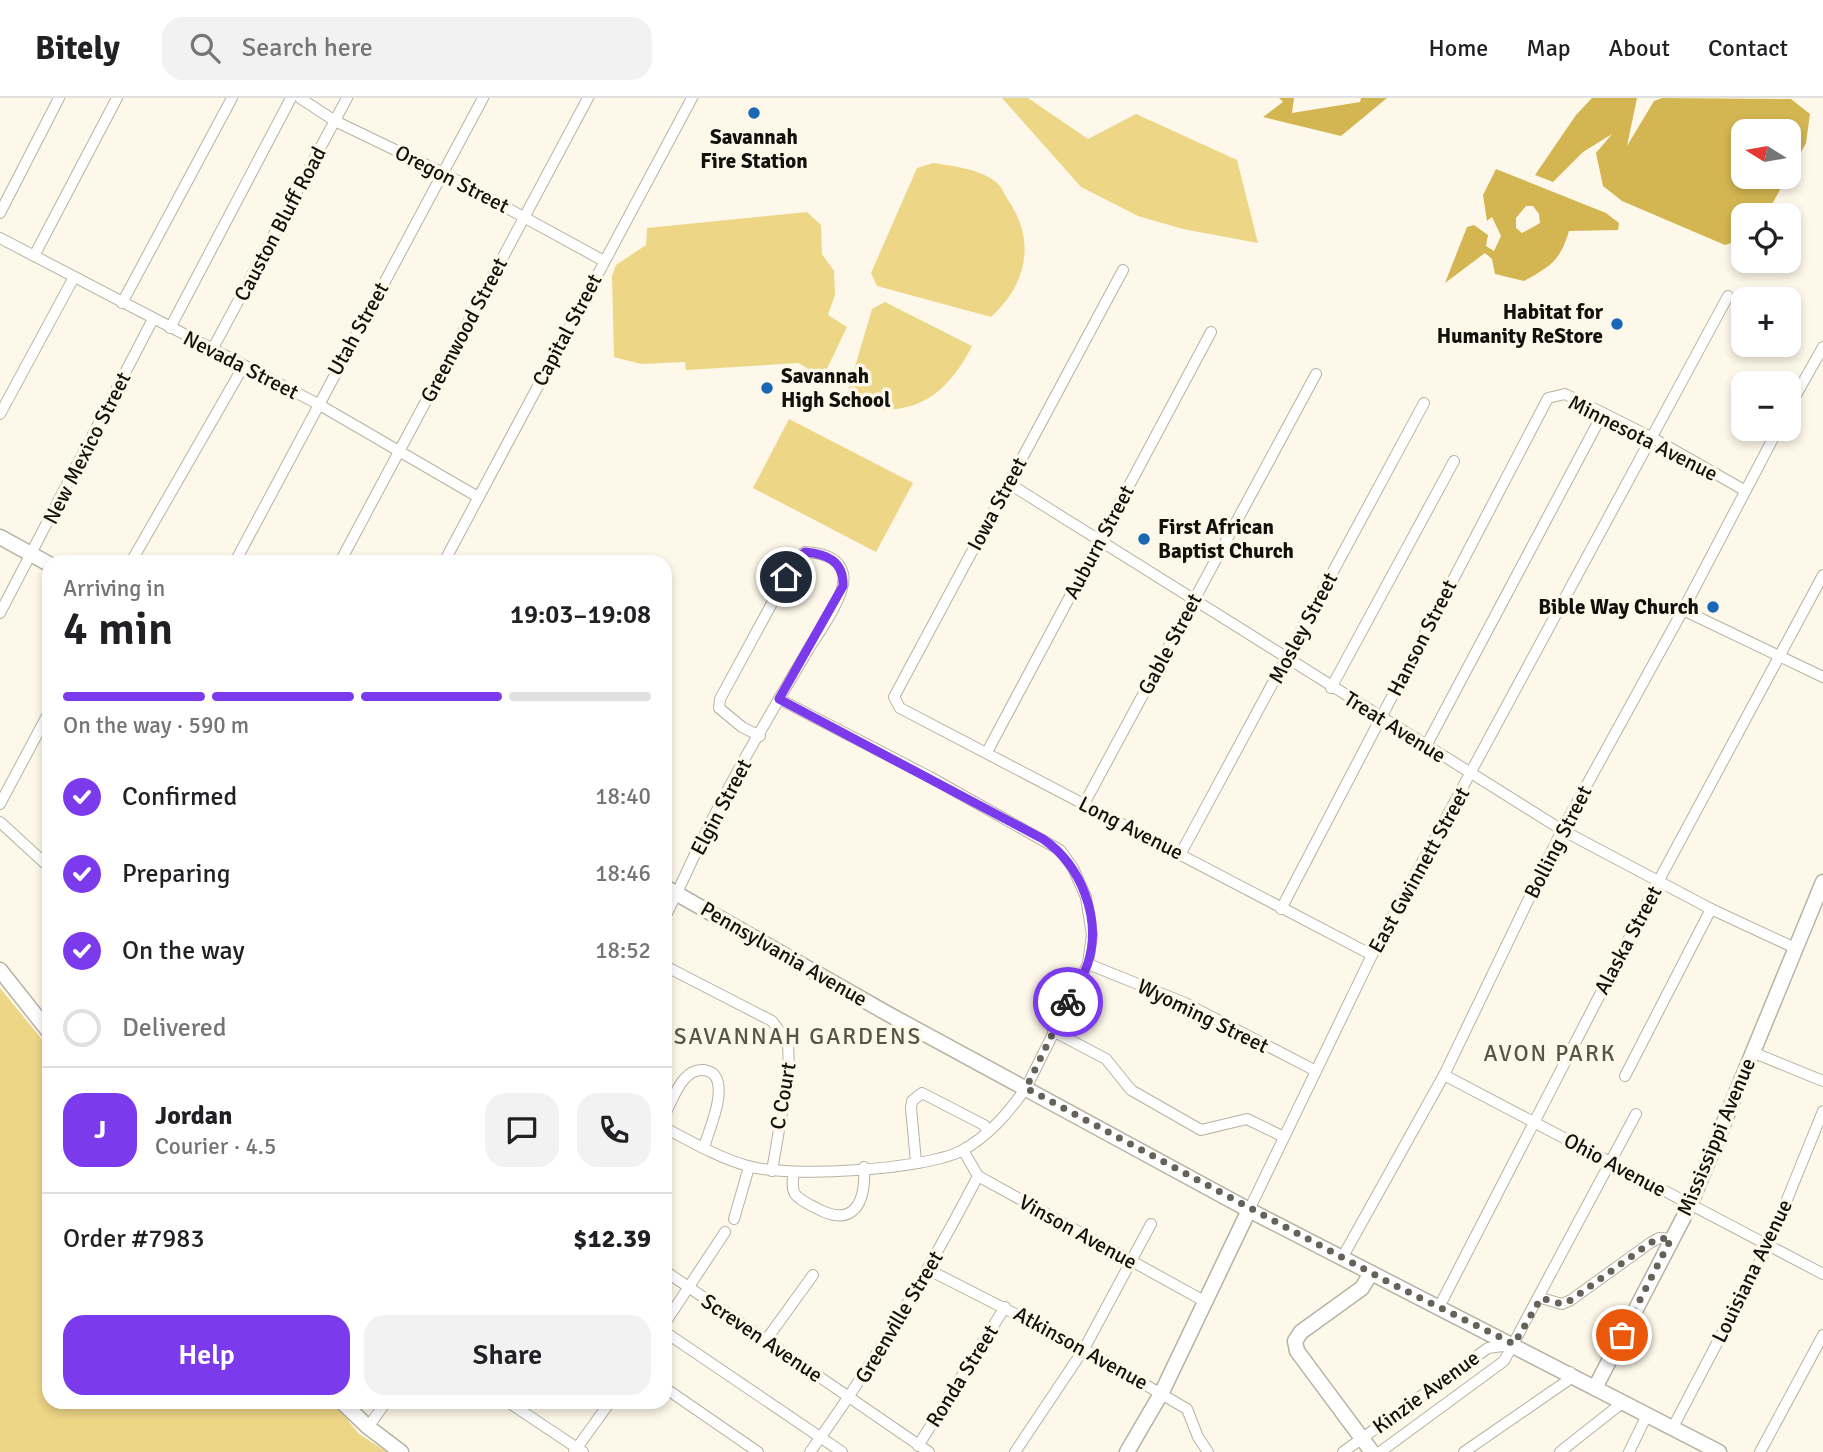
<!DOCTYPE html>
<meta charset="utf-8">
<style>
:root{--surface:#fff;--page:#f2f2f2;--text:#202124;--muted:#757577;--line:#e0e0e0;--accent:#7c3aed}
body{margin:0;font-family:Signika,sans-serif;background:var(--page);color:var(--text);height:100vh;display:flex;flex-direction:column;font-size:26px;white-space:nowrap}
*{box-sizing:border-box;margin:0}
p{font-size:23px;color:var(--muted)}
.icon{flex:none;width:38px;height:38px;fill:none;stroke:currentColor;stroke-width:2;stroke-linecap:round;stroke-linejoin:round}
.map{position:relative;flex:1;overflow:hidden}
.panel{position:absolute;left:42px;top:457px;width:630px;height:854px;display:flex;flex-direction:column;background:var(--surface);border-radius:21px;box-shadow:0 4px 10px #0003}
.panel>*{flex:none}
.needle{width:46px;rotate:281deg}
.fabs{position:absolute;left:1731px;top:21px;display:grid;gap:14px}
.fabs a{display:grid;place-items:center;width:70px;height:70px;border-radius:14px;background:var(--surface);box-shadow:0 4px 10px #0003;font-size:35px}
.pin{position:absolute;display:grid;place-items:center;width:60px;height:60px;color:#fff;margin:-30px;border:4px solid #fff;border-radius:50%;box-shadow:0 2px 7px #0007}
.courier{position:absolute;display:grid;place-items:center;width:70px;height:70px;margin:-35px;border:5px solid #7c3aed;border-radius:50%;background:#fff;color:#222;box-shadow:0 2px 9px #0007}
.summary em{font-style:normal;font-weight:600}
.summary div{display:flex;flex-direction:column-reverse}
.summary{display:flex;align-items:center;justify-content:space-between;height:119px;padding:0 21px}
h1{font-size:46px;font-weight:600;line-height:52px}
.bar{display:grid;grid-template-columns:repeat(4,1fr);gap:10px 7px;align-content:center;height:84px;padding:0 21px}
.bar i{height:9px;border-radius:5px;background:var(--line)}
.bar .active{background:var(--accent)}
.bar p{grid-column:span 4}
.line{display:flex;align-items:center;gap:18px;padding:0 21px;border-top:2px solid var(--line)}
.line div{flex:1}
.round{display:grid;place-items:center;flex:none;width:74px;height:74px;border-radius:21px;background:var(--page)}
ol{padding:0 21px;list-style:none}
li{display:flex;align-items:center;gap:21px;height:77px}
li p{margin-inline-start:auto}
li .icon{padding:7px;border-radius:50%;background:var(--accent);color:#fff;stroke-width:4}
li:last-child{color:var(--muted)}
li i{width:38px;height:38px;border:4px solid var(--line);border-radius:50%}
.button{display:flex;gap:14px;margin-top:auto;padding:14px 21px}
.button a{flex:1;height:80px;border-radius:21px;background:var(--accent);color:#fff;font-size:28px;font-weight:600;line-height:80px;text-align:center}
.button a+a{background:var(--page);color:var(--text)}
header{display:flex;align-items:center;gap:42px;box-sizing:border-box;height:98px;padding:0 35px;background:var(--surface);border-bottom:2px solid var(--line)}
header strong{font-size:33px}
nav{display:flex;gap:38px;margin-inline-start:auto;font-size:24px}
.search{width:490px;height:63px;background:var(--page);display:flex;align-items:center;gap:18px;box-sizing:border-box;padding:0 24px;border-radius:21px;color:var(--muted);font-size:26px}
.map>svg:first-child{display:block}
.green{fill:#eed687}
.water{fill:#d3b652;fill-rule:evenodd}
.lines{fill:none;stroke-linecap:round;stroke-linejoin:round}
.street-casing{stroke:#b7b3a4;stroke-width:12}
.secondary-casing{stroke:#b7b3a4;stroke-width:17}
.street{stroke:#fff;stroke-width:10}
.secondary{stroke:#fff;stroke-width:14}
.done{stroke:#656259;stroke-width:7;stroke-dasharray:0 12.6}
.route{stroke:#7c3aed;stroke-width:9}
.poi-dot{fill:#1967b5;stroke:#fdf8e9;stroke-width:2.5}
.labels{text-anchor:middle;stroke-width:7;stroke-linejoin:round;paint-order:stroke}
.poi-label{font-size:21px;font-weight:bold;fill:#13110c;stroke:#fdf8e9;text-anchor:end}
.street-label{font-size:21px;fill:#13110c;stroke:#fdf8e9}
.neighbourhood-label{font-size:23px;letter-spacing:2px;fill:#585447;stroke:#fdf8e9}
</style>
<header>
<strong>Bitely</strong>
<div class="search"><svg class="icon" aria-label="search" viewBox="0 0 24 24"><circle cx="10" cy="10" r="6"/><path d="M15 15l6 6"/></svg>Search here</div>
<nav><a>Home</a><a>Map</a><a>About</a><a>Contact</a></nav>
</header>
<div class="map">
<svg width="1823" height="1354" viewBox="0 0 1823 1354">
<rect width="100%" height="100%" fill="#fdf8e9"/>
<g class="green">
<polygon points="1002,0 1028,0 1088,41 1136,16 1237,62 1258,145 1183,131 1138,118 1081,89"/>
<path d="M933 65C953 68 980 71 996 84 1001 88 1005 97 1008 102 1037 144 1026 187 991 219L877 188 871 175 917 70Z"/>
<polygon points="807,114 821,127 822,156 834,173 835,197 828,217 847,229 823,279 798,265 686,272 685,264 641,266 614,259 612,178 616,167 646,147 647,130"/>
<path d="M885 204 972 248C943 305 906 322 844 306L872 211Z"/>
<polygon points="789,321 913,385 876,454 753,390"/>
<polygon points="0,890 49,950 49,1304 333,1304 359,1336 387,1354 0,1354"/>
</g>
<g class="water">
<polygon points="1279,0 1294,0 1292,15 1360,4 1361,0 1387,0 1341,38 1263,19 1283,4"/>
<polygon points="1592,0 1637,0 1627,48 1654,3 1662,0 1791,1 1810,16 1806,45 1789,77 1788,33 1743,33 1743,79 1787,79 1766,117 1743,117 1743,141 1725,147 1622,103 1603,88 1596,55 1612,36 1583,54 1553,84 1535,77 1576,17"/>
<path d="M1496 71 1606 115 1619 125 1618 132 1569 133C1560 163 1551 168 1524 183L1495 176 1492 161 1485 155 1445 185 1467 129 1474 127 1488 137 1486 148 1494 153 1501 138 1492 119 1487 123 1483 97ZM1526 108H1533L1539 116 1540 125 1522 135 1516 130V120Z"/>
</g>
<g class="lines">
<defs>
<g id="street">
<polyline points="300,0 335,23 443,75 604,163"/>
<polyline points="0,115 59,0"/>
<polyline points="0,140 318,306 478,399"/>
<polyline points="34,158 117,0"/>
<polyline points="1123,172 894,599 900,610 1372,857"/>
<polyline points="122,205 232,0"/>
<polyline points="170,230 291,0"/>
<polyline points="212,252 347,0"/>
<polyline points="1788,311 1823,249"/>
<polyline points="0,316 73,181"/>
<polyline points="1008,385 1562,732 1711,811 1795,850"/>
<polyline points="131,464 243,269"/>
<polyline points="235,464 483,0"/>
<polyline points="340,464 588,0"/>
<polyline points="444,464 692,0"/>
<polyline points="1683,512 1823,579"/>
<polyline points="0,515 153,221"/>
<polyline points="1331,590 1454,363"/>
<polyline points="1426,648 1603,315"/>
<polyline points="987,654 1211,234"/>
<polyline points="0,706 49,614"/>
<polyline points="1084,706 1316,276"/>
<polyline points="0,724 49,769"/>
<polyline points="1181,755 1424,305"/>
<polyline points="1281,811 1548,300 1565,296 1651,339 1744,392"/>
<path d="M665 819C680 790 692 761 707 732 738 669 775 608 811 547 821 532 848 493 843 476 839 458 820 455 805 454L796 461 720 601 719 610 742 629 760 638"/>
<polyline points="1088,866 1185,905 1316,973"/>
<polyline points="665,868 772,923 788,945 789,973 772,1073"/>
<polyline points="1053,933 1106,961 1131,992 1201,1032 1247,1021 1284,1039"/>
<polyline points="1752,954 1823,983"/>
<polyline points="1444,977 1823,1176"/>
<polyline points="1625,978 1711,811"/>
<path d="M665 1016C674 999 684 966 708 973 714 975 717 979 718 985 722 1004 709 1031 704 1050"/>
<path d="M665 1030C692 1044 719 1060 748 1068 789 1080 923 1072 961 1053 989 1038 1008 1015 1026 990L1088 866 1092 837 1086 799 1073 770 1060 752 930 679 779 601"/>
<polyline points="963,1052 978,1078 1204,1203"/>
<polyline points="916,1064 911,1010 912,1003 922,995 984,1027 988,1033"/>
<path d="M794 1074C793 1081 791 1089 795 1096 800 1103 811 1107 818 1111 855 1130 866 1103 864 1069"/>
<polyline points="1249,1112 1372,857 1728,198"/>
<polyline points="734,1121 749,1069"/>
<polyline points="1342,1160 1444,977 1562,732 1683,512 1778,331"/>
<polyline points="929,1172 1084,1251 1187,1311 1198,1339 1208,1354"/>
<polyline points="665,1173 929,1354"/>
<polyline points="1541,1200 1562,1206 1571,1202 1650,1145 1659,1140 1671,1141"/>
<polyline points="1439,1209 1659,782 1823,477"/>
<polyline points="665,1225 725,1134"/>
<polyline points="665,1234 842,1354"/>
<polyline points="766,1242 813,1177"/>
<polyline points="665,1290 758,1354"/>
<polyline points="508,1304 583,1354"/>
<polyline points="368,1329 386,1304"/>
<polyline points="1673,1329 1769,1146 1823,1013"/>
<polyline points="918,1348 1005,1209"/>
<polyline points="574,1354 610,1304"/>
<path d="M810 1354C874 1266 928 1174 978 1078"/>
<polyline points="1015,1354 1084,1251 1151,1126"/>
<polyline points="1343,1354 1488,1250 1510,1247"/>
<polyline points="1380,1354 1504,1263 1636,1016"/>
<polyline points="1464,1354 1567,1283 1570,1274"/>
<polyline points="1560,1354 1622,1305"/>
<polyline points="1629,1354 1647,1317"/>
<polyline points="1760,1354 1823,1237"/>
</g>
<g id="secondary">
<polyline points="0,439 49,466"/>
<polyline points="665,789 890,917 1249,1112 1719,1354"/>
<polyline points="0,872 49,934"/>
<polyline points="1371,1175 1362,1190 1301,1234 1295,1243 1297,1253 1372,1354"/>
<polyline points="1596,1288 1690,1107 1823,784"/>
<polyline points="342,1304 368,1329 401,1354"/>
<polyline points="1127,1354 1162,1294 1249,1112"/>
</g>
</defs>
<use href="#street" class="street-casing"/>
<use href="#secondary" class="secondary-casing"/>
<use href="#street" class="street"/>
<use href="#secondary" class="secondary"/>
</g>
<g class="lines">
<polyline class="done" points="1068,904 1026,990 1392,1186 1514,1246 1541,1200 1562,1206 1571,1202 1650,1145 1659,1140 1671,1141 1622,1237"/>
<path class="route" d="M786 479 796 461 805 454C827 456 844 463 843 488L779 601 1043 741C1081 767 1102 820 1088 865 1084 878 1074 892 1068 904"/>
</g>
<g class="poi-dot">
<circle cx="754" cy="15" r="7"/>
<circle cx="1617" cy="226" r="7"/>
<circle cx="767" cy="290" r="7"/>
<circle cx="1144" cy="441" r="7"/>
<circle cx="1713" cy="509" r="7"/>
</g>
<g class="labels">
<g class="poi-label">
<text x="754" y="46" text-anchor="middle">Savannah<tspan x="754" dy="24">Fire Station</tspan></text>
<text x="1603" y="221">Habitat for<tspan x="1603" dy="24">Humanity ReStore</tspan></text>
<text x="781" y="285" text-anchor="start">Savannah<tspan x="781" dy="24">High School</tspan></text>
<text x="1158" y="436" text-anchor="start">First African<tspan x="1158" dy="24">Baptist Church</tspan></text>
<text x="1699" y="516">Bible Way Church</text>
</g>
<g class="street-label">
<text transform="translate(452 81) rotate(27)" y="7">Oregon Street</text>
<text transform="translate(280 126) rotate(-62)" y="7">Causton Bluff Road</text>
<text transform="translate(358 231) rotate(-61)" y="7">Utah Street</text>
<text transform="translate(464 232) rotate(-62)" y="7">Greenwood Street</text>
<text transform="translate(567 232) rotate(-62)" y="7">Capital Street</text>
<text transform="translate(241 267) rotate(27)" y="7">Nevada Street</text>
<text transform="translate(1643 340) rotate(27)" y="7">Minnesota Avenue</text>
<text transform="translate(87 350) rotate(-63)" y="7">New Mexico Street</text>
<text transform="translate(997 406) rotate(-62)" y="7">Iowa Street</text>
<text transform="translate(1099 444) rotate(-62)" y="7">Auburn Street</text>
<text transform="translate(1303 530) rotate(-62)" y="7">Mosley Street</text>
<text transform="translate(1422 540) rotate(-63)" y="7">Hanson Street</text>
<text transform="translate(1170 546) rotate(-62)" y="7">Gable Street</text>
<text transform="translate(1395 629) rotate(32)" y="7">Treat Avenue</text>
<text transform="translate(721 709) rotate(-62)" y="7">Elgin Street</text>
<text transform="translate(1131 730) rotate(27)" y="7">Long Avenue</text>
<text transform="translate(1558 744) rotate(-63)" y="7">Bolling Street</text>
<text transform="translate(1419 772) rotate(-61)" y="7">East Gwinnett Street</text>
<text transform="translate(1628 842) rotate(-62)" y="7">Alaska Street</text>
<text transform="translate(784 856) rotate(30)" y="7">Pennsylvania Avenue</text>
<text transform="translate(1203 918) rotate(26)" y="7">Wyoming Street</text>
<text transform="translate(783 998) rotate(-80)" y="7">C Court</text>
<text transform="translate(1716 1039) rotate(-67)" y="7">Mississippi Avenue</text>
<text transform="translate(1615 1067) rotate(28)" y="7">Ohio Avenue</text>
<text transform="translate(1078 1134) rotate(29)" y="7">Vinson Avenue</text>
<text transform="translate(1752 1173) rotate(-64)" y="7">Louisiana Avenue</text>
<text transform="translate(899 1219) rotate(-59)" y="7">Greenville Street</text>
<text transform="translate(762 1240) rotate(34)" y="7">Screven Avenue</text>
<text transform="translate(1081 1250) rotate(29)" y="7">Atkinson Avenue</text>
<text transform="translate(962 1278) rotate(-58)" y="7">Ronda Street</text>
<text transform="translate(1426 1294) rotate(-36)" y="7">Kinzie Avenue</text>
</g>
<g class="neighbourhood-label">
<text x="798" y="946">SAVANNAH GARDENS</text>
<text x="1550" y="963">AVON PARK</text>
</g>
</g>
</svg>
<div class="fabs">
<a><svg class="needle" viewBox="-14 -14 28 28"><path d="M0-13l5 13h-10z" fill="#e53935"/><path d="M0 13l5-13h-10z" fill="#757577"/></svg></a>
<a><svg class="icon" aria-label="locate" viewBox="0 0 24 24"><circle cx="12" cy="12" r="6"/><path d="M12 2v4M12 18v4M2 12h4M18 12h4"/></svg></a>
<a>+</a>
<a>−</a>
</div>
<div class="pin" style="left:1622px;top:1237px;background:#ea580c"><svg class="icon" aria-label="bag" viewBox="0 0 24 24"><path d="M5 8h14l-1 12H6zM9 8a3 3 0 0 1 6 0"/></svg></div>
<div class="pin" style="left:786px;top:479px;background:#1f2937"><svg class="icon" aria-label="home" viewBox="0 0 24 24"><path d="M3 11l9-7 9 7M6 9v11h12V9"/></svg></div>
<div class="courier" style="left:1068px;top:904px"><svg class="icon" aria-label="bike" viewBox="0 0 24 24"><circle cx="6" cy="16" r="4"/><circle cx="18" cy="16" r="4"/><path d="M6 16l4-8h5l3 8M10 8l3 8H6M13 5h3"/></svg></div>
<section class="panel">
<div class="summary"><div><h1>4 min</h1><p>Arriving in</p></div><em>19:03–19:08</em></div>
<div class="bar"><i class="active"></i><i class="active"></i><i class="active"></i><i></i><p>On the way · 590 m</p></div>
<ol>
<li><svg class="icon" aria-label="check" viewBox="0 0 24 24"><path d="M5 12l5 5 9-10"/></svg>Confirmed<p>18:40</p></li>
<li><svg class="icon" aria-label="check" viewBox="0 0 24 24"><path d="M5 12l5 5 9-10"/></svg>Preparing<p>18:46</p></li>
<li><svg class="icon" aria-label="check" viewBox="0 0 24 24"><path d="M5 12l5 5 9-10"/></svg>On the way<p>18:52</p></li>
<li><i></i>Delivered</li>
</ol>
<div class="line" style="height:126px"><b class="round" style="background:var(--accent);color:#fff">J</b><div><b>Jordan</b><p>Courier · 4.5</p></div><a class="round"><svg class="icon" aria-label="chat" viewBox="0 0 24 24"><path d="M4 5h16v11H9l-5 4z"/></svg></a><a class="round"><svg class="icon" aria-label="phone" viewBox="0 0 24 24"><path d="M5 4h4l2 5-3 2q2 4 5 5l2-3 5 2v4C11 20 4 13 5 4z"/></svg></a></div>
<div class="line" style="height:91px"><div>Order #7983</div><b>$12.39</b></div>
<div class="button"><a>Help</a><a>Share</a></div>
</section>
</div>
